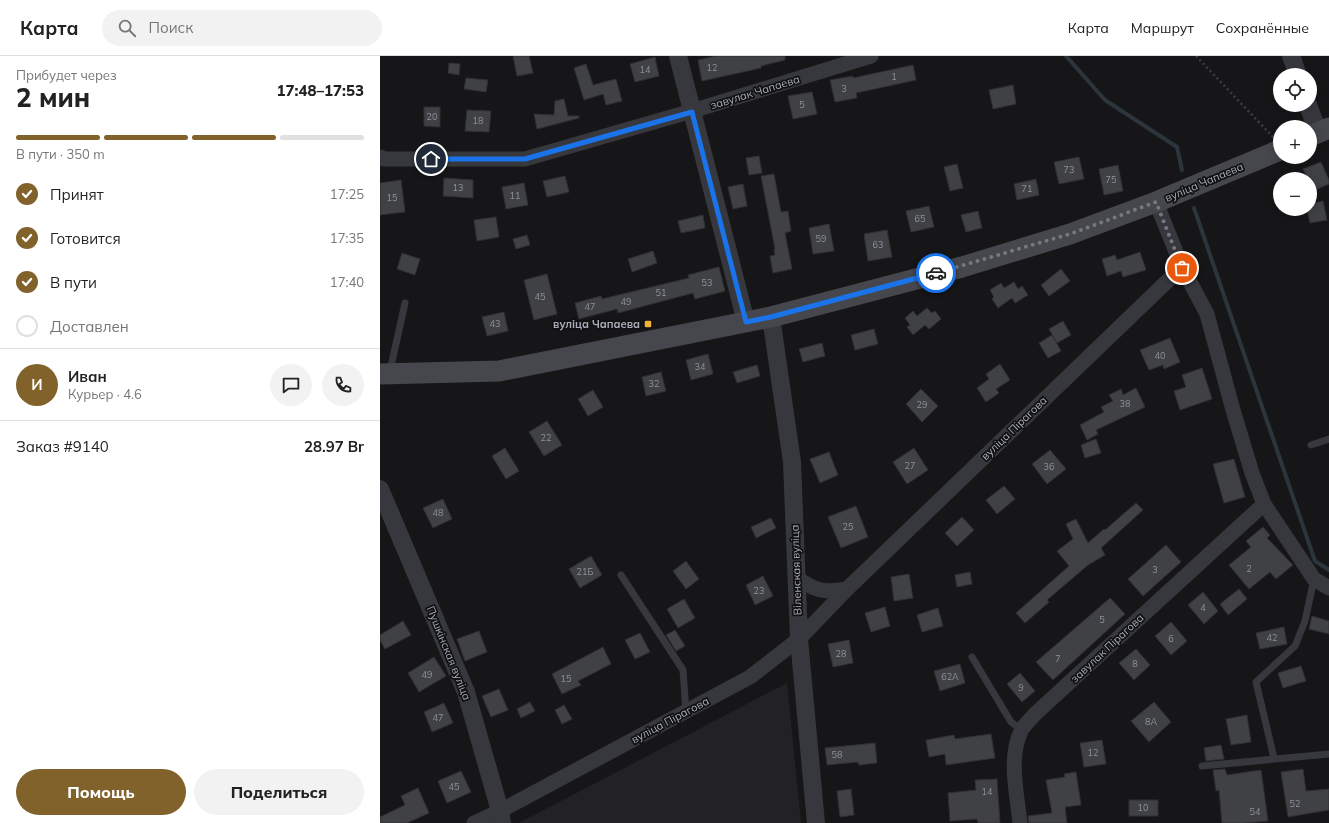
<!DOCTYPE html>
<html lang="ru">
<meta charset="utf-8">
<style>
:root{--surface:#fff;--page:#f2f2f2;--text:#222;--muted:#767676;--line:#e0e0e0;--accent:#80622a}
body{margin:0;font-family:Mulish,sans-serif;background:var(--page);color:var(--text);height:100vh;display:flex;flex-direction:column;font-size:15px;white-space:nowrap}
*{box-sizing:border-box;margin:0}
p{font-size:13px;color:var(--muted)}
.icon{flex:none;width:22px;height:22px;fill:none;stroke:currentColor;stroke-width:2;stroke-linecap:round;stroke-linejoin:round}
.map{position:relative;flex:1;overflow:hidden}
.sheet{display:flex;flex-direction:column;background:var(--surface);width:380px}
.sheet>*{flex:none}
.buttons{position:absolute;left:893px;top:12px;display:grid;gap:8px}
.buttons a{display:grid;place-items:center;width:44px;height:44px;border-radius:50%;background:var(--surface);box-shadow:0 2px 10px #0003;font-size:20px}
.pin{position:absolute;display:grid;place-items:center;width:34px;height:34px;color:#fff;margin:-17px;border:2px solid #fff;border-radius:50%;box-shadow:0 1px 4px #0007}
.courier{position:absolute;display:grid;place-items:center;width:40px;height:40px;margin:-20px;border:3px solid #1a73e8;border-radius:50%;background:#fff;color:#222;box-shadow:0 1px 5px #0007}
.summary em{font-style:normal;font-weight:800}
.summary div{display:flex;flex-direction:column-reverse}
.summary{display:flex;align-items:center;justify-content:space-between;height:68px;padding:0 16px}
h1{font-size:26px;font-weight:800;line-height:30px}
.bar{display:grid;grid-template-columns:repeat(4,1fr);gap:6px 4px;align-content:center;height:48px;padding:0 16px}
.bar i{height:5px;border-radius:3px;background:var(--line)}
.bar .current{background:var(--accent)}
.bar p{grid-column:span 4}
.line{display:flex;align-items:center;gap:10px;padding:0 16px;border-top:1px solid var(--line)}
.line div{flex:1}
.round{display:grid;place-items:center;flex:none;width:42px;height:42px;border-radius:21px;background:var(--page)}
ol{padding:0 16px;list-style:none}
li{display:flex;align-items:center;gap:12px;height:44px}
li p{margin-inline-start:auto}
li .icon{padding:4px;border-radius:50%;background:var(--accent);color:#fff;stroke-width:4}
li:last-child{color:var(--muted)}
li i{width:22px;height:22px;border:2px solid var(--line);border-radius:50%}
.cta{display:flex;gap:8px;margin-top:auto;padding:8px 16px}
.cta a{flex:1;height:46px;border-radius:24px;background:var(--accent);color:#fff;font-size:16px;font-weight:800;line-height:46px;text-align:center}
.cta a+a{background:var(--page);color:var(--text)}
header{display:flex;align-items:center;gap:24px;box-sizing:border-box;height:56px;padding:0 20px;background:var(--surface);border-bottom:1px solid var(--line)}
header strong{font-size:19px}
nav{display:flex;gap:22px;margin-inline-start:auto;font-size:14px}
.search{width:280px;height:36px;background:var(--page);display:flex;align-items:center;gap:10px;box-sizing:border-box;padding:0 14px;border-radius:22px;color:var(--muted);font-size:15px}
main{display:flex;flex:1;min-height:0}
.map>svg:first-child{display:block}
.built{fill:#222225}
.lines{fill:none;stroke-linecap:round;stroke-linejoin:round}
.stream{stroke:#2c353c;stroke-width:4}
.building{fill:#404145;stroke:#303034}
.path{stroke:#3d3f44;stroke-width:2.5;stroke-dasharray:2 3;stroke-linecap:butt}
.service{stroke:#37383d;stroke-width:7}
.minor{stroke:#37383d;stroke-width:15}
.tertiary{stroke:#37383d;stroke-width:18}
.secondary{stroke:#45474d;stroke-width:21}
.done{stroke:#757880;stroke-width:4;stroke-dasharray:0 7.2}
.route{stroke:#1a73e8;stroke-width:5}
.poi-dot{fill:#f2b134;stroke:#111113;stroke-width:1.5}
.labels{text-anchor:middle;stroke-width:3.5;stroke-linejoin:round;paint-order:stroke}
.number-label{font-size:9px;fill:#8e929b}
.street-label{font-size:11px;fill:#a8adb8;stroke:#111113}
.poi-label{font-size:11px;font-weight:bold;fill:#a8adb8;stroke:#111113;text-anchor:end}
</style>
<header>
<strong>Карта</strong>
<div class="search"><svg class="icon" aria-label="search" viewBox="0 0 24 24"><circle cx="10" cy="10" r="6"/><path d="M15 15l6 6"/></svg>Поиск</div>
<nav><a>Карта</a><a>Маршрут</a><a>Сохранённые</a></nav>
</header>
<main>
<section class="sheet">
<div class="summary"><div><h1>2 мин</h1><p>Прибудет через</p></div><em>17:48–17:53</em></div>
<div class="bar"><i class="current"></i><i class="current"></i><i class="current"></i><i></i><p>В пути · 350 m</p></div>
<ol>
<li><svg class="icon" aria-label="check" viewBox="0 0 24 24"><path d="M5 12l5 5 9-10"/></svg>Принят<p>17:25</p></li>
<li><svg class="icon" aria-label="check" viewBox="0 0 24 24"><path d="M5 12l5 5 9-10"/></svg>Готовится<p>17:35</p></li>
<li><svg class="icon" aria-label="check" viewBox="0 0 24 24"><path d="M5 12l5 5 9-10"/></svg>В пути<p>17:40</p></li>
<li><i></i>Доставлен</li>
</ol>
<div class="line" style="height:72px"><b class="round" style="background:var(--accent);color:#fff">И</b><div><b>Иван</b><p>Курьер · 4.6</p></div><a class="round"><svg class="icon" aria-label="chat" viewBox="0 0 24 24"><path d="M4 5h16v11H9l-5 4z"/></svg></a><a class="round"><svg class="icon" aria-label="phone" viewBox="0 0 24 24"><path d="M5 4h4l2 5-3 2q2 4 5 5l2-3 5 2v4C11 20 4 13 5 4z"/></svg></a></div>
<div class="line" style="height:52px"><div>Заказ #9140</div><b>28.97 Br</b></div>
<div class="cta"><a>Помощь</a><a>Поделиться</a></div>
</section>
<div class="map">
<svg width="949" height="767" viewBox="0 0 949 767">
<rect width="100%" height="100%" fill="#161618"/>
<polygon class="built" points="407,627 421,767 139,767"/>
<g class="lines">
<g class="stream">
<polyline points="686,0 725,44 797,91 802,114"/>
<polyline points="814,152 935,505 949,514"/>
</g>
</g>
<g class="building">
<polygon points="133,0 149,0 153,17 137,20"/>
<polygon points="336,0 405,0 405,4 381,10 381,12 322,25 318,4"/>
<polygon points="275,1 279,20 255,26 250,8"/>
<polygon points="69,7 80,8 79,19 68,17"/>
<polygon points="206,8 213,29 236,23 242,45 226,49 223,38 204,44 194,12"/>
<polygon points="533,9 536,24 476,37 477,42 455,46 450,24 473,20 473,22"/>
<polygon points="86,22 108,24 106,36 84,33"/>
<polygon points="633,29 636,48 613,53 609,34"/>
<polygon points="432,36 437,58 413,63 408,40"/>
<polygon points="184,43 188,60 199,60 199,62 157,73 154,58 174,59 175,45"/>
<polygon points="44,51 60,51 60,71 44,70"/>
<polygon points="87,54 111,55 109,76 85,75"/>
<polygon points="379,100 382,117 369,119 366,102"/>
<polygon points="699,101 704,123 679,128 674,106"/>
<polygon points="941,106 949,124 949,128 933,135 930,129 930,123 928,123 923,113"/>
<polygon points="577,108 583,132 570,135 564,111"/>
<polygon points="738,109 743,135 724,139 719,113"/>
<polygon points="394,118 401,156 408,155 411,175 405,177 412,213 393,217 390,200 395,199 394,193 395,193 381,120"/>
<polygon points="185,120 189,136 167,141 163,125"/>
<polygon points="64,122 93,124 93,142 63,140"/>
<polygon points="656,123 659,139 637,144 634,128"/>
<polygon points="21,124 25,156 0,159 0,127"/>
<polygon points="144,127 148,149 126,153 122,131"/>
<polygon points="363,128 367,150 353,153 348,131"/>
<polygon points="943,145 947,164 930,167 927,153 930,153 930,148"/>
<polygon points="549,150 554,171 531,176 526,155"/>
<polygon points="598,155 602,172 586,176 581,159"/>
<polygon points="323,159 325,172 301,177 298,165"/>
<polygon points="116,161 119,181 97,185 94,164"/>
<polygon points="449,168 454,195 433,198 429,172"/>
<polygon points="507,174 512,201 488,205 484,178"/>
<polygon points="147,179 150,189 136,193 133,183"/>
<polygon points="273,195 277,207 252,216 248,203"/>
<polygon points="760,196 766,214 743,221 741,215 727,220 722,203 735,199 737,204"/>
<polygon points="22,197 40,203 35,219 17,213"/>
<polygon points="339,211 345,235 315,243 313,237 238,257 237,253 199,263 195,247 221,240 222,243 255,235 309,222 308,219"/>
<polygon points="681,213 690,225 669,240 661,229"/>
<polygon points="167,218 177,258 154,264 144,224"/>
<polygon points="634,226 638,233 642,230 648,239 635,247 632,242 618,252 612,243 614,241 610,234 621,227 624,232"/>
<polygon points="547,252 552,257 555,255 561,263 549,273 545,269 533,279 527,271 530,269 525,262 533,255 537,260"/>
<polygon points="124,256 128,275 107,280 102,261"/>
<polygon points="683,265 691,279 677,287 669,273"/>
<polygon points="494,273 498,288 475,294 471,279"/>
<polygon points="672,279 681,295 668,302 659,287"/>
<polygon points="790,282 800,306 784,313 783,309 769,314 760,294"/>
<polygon points="442,287 445,300 423,306 419,293"/>
<polygon points="328,298 333,318 311,324 306,304"/>
<polygon points="620,308 630,324 616,333 619,337 606,346 597,332 609,323 606,318"/>
<polygon points="377,309 380,320 357,327 353,316"/>
<polygon points="822,312 832,343 800,354 794,335 806,331 802,319"/>
<polygon points="281,316 286,335 266,340 262,321"/>
<polygon points="756,332 765,351 716,374 718,378 707,384 700,369 724,356 721,351 733,345 729,339 741,333 743,339"/>
<polygon points="541,333 558,350 542,366 526,348"/>
<polygon points="213,334 223,351 208,360 198,343"/>
<polygon points="167,365 182,389 164,400 149,376"/>
<polygon points="716,383 721,397 705,402 701,389"/>
<polygon points="125,392 139,415 126,423 112,400"/>
<polygon points="534,392 548,414 527,428 513,406"/>
<polygon points="670,394 686,413 667,428 652,408"/>
<polygon points="449,396 458,419 440,427 430,403"/>
<polygon points="854,403 865,441 844,447 833,408"/>
<polygon points="624,430 635,443 617,458 606,444"/>
<polygon points="63,443 72,463 53,472 43,452"/>
<polygon points="756,447 763,454 721,492 725,499 708,509 667,544 669,546 645,567 636,557 689,510 677,495 693,483 686,468 696,463 708,487 724,473 725,474"/>
<polygon points="476,450 488,481 461,492 448,461"/>
<polygon points="582,461 594,474 577,490 565,477"/>
<polygon points="391,462 396,472 376,482 371,471"/>
<polygon points="883,471 890,479 887,482 913,509 896,523 890,516 869,533 849,509 871,491 866,485"/>
<polygon points="786,489 801,506 763,540 748,523"/>
<polygon points="211,500 222,519 200,532 189,513"/>
<polygon points="306,505 319,523 306,533 293,515"/>
<polygon points="590,516 592,528 577,531 575,519"/>
<polygon points="529,518 533,542 514,545 511,521"/>
<polygon points="383,520 393,540 375,549 366,529"/>
<polygon points="859,533 867,543 848,559 840,548"/>
<polygon points="823,536 838,555 824,568 808,549"/>
<polygon points="730,542 745,558 673,624 656,606"/>
<polygon points="304,543 315,562 298,572 287,553"/>
<polygon points="505,551 510,570 491,576 485,557"/>
<polygon points="558,552 563,570 542,576 537,559"/>
<polygon points="932,560 949,565 949,578 929,573"/>
<polygon points="23,565 31,579 5,593 0,584 0,579"/>
<polygon points="791,566 807,585 791,599 775,580"/>
<polygon points="904,571 907,588 880,593 876,577"/>
<polygon points="295,574 305,590 296,595 286,579"/>
<polygon points="99,575 107,596 85,605 77,583"/>
<polygon points="260,577 270,596 255,603 245,584"/>
<polygon points="469,584 473,607 453,611 448,588"/>
<polygon points="223,591 231,608 198,625 201,629 182,638 172,618"/>
<polygon points="756,593 770,609 754,624 739,607"/>
<polygon points="54,601 66,620 39,636 28,617"/>
<polygon points="580,608 585,627 560,635 554,615"/>
<polygon points="921,610 926,625 903,632 898,617"/>
<polygon points="640,617 655,635 642,646 627,628"/>
<polygon points="119,633 128,654 111,661 102,640"/>
<polygon points="150,646 155,655 141,662 137,653"/>
<polygon points="774,646 791,666 769,686 751,665"/>
<polygon points="64,647 73,667 52,676 44,656"/>
<polygon points="184,649 192,663 182,668 175,654"/>
<polygon points="867,659 871,686 851,689 846,663"/>
<polygon points="611,678 615,702 566,709 565,698 549,701 546,684 574,679 575,683"/>
<polygon points="722,684 726,708 704,711 700,687"/>
<polygon points="495,687 497,707 479,709 478,706 447,709 445,692"/>
<polygon points="841,689 844,703 826,705 824,692"/>
<polygon points="845,713 847,719 881,714 888,765 864,767 842,767 839,734 836,735 833,714"/>
<polygon points="923,713 926,735 949,733 949,754 908,761 901,716"/>
<polygon points="81,715 91,736 67,747 58,725"/>
<polygon points="696,716 701,749 685,751 687,767 649,767 648,760 672,757 666,724 685,721 684,718"/>
<polygon points="617,723 620,767 598,767 597,763 570,765 568,737 596,734 595,724"/>
<polygon points="38,732 49,757 27,767 0,767 0,761 25,749 21,740"/>
<polygon points="471,733 474,759 460,761 457,735"/>
<rect x="749" y="744" width="29" height="16"/>
</g>
<g class="lines">
<polyline class="path" points="816,0 893,81"/>
<g class="service">
<polyline points="10,315 25,247"/>
<polyline points="931,389 949,383"/>
<polyline points="241,519 303,614 306,656"/>
<polyline points="592,601 631,666 642,674"/>
<polyline points="894,702 876,626 915,590 925,565 934,523"/>
<polyline points="822,710 949,698"/>
</g>
<g class="minor">
<polyline points="0,101 4,103 145,103 312,55 491,0"/>
<polyline points="802,211 827,258 853,354 872,417 884,448 934,523 949,532"/>
<path d="M416 521C434 535 445 537 467 533"/>
<polyline points="94,767 120,755 370,621 419,583 467,533 802,211 776,146"/>
<path d="M640 767C637 737 628 703 641 675 644 669 651 663 655 658L884 448"/>
</g>
<g class="tertiary">
<polyline points="298,0 366,266"/>
<polyline points="911,0 918,19"/>
<polyline points="928,49 938,76"/>
<polyline points="391,261 412,406 419,583 436,767"/>
<polyline points="0,433 86,636 120,755 122,767"/>
</g>
<g class="secondary">
<polyline points="930,80 949,72"/>
<polyline points="0,318 119,315 391,261 582,211 690,178 776,146 900,94"/>
</g>
</g>
<g class="lines">
<polyline class="done" points="556,217 690,178 776,146 802,212"/>
<polyline class="route" points="51,103 145,103 312,56 366,266 391,261 556,217"/>
</g>
<rect class="poi-dot" x="264" y="264" width="8" height="8" rx="2"/>
<g class="labels">
<g class="number-label">
<text x="332" y="15">12</text>
<text x="265" y="17">14</text>
<text x="514" y="24">1</text>
<text x="464" y="36">3</text>
<text x="422" y="52">5</text>
<text x="52" y="64">20</text>
<text x="98" y="68">18</text>
<text x="689" y="117">73</text>
<text x="731" y="127">75</text>
<text x="78" y="135">13</text>
<text x="647" y="136">71</text>
<text x="135" y="143">11</text>
<text x="12" y="145">15</text>
<text x="540" y="166">65</text>
<text x="441" y="186">59</text>
<text x="498" y="192">63</text>
<text x="327" y="230">53</text>
<text x="281" y="240">51</text>
<text x="160" y="244">45</text>
<text x="246" y="249">49</text>
<text x="210" y="254">47</text>
<text x="115" y="271">43</text>
<text x="780" y="303">40</text>
<text x="320" y="314">34</text>
<text x="274" y="331">32</text>
<text x="745" y="351">38</text>
<text x="542" y="352">29</text>
<text x="166" y="385">22</text>
<text x="530" y="413">27</text>
<text x="669" y="414">36</text>
<text x="58" y="460">48</text>
<text x="468" y="474">25</text>
<text x="869" y="516">2</text>
<text x="775" y="517">3</text>
<text x="205" y="519">21Б</text>
<text x="379" y="538">23</text>
<text x="823" y="555">4</text>
<text x="722" y="567">5</text>
<text x="892" y="585">42</text>
<text x="791" y="586">6</text>
<text x="461" y="601">28</text>
<text x="678" y="606">7</text>
<text x="755" y="611">8</text>
<text x="47" y="622">49</text>
<text x="570" y="624">62А</text>
<text x="186" y="626">15</text>
<text x="641" y="635">9</text>
<text x="58" y="665">47</text>
<text x="771" y="669">8А</text>
<text x="713" y="700">12</text>
<text x="457" y="702">58</text>
<text x="74" y="734">45</text>
<text x="607" y="739">14</text>
<text x="915" y="751">52</text>
<text x="763" y="755">10</text>
<text x="875" y="759">54</text>
</g>
<g class="street-label">
<text transform="translate(375 36) rotate(-17)" y="4">завулак Чапаева</text>
<text transform="translate(824 126) rotate(-23)" y="4">вуліца Чапаева</text>
<text transform="translate(634 372) rotate(-44)" y="4">вуліца Пірагова</text>
<text transform="translate(416 514) rotate(-92)" y="4">Віленская вуліца</text>
<text transform="translate(727 592) rotate(-43)" y="4">завулак Пірагова</text>
<text transform="translate(69 597) rotate(68)" y="4">Пушкінская вуліца</text>
<text transform="translate(290 664) rotate(-28)" y="4">вуліца Пірагова</text>
</g>
<g class="poi-label">
<text x="260" y="272">вуліца Чапаева</text>
</g>
</g>
</svg>
<div class="buttons">
<a><svg class="icon" aria-label="locate" viewBox="0 0 24 24"><circle cx="12" cy="12" r="6"/><path d="M12 2v4M12 18v4M2 12h4M18 12h4"/></svg></a>
<a>+</a>
<a>−</a>
</div>
<div class="pin" style="left:802px;top:212px;background:#ea580c"><svg class="icon" aria-label="bag" viewBox="0 0 24 24"><path d="M5 8h14l-1 12H6zM9 8a3 3 0 0 1 6 0"/></svg></div>
<div class="pin" style="left:51px;top:103px;background:#1f2937"><svg class="icon" aria-label="home" viewBox="0 0 24 24"><path d="M3 11l9-7 9 7M6 9v11h12V9"/></svg></div>
<div class="courier" style="left:556px;top:217px"><svg class="icon" aria-label="car" viewBox="0 0 24 24"><path d="M5 17H2v-5l4-1 3-4h7l3 4 3 1v5h-3M9 17h6M6 11h13"/><circle cx="7" cy="17" r="2"/><circle cx="17" cy="17" r="2"/></svg></div>
</div>
</main>
